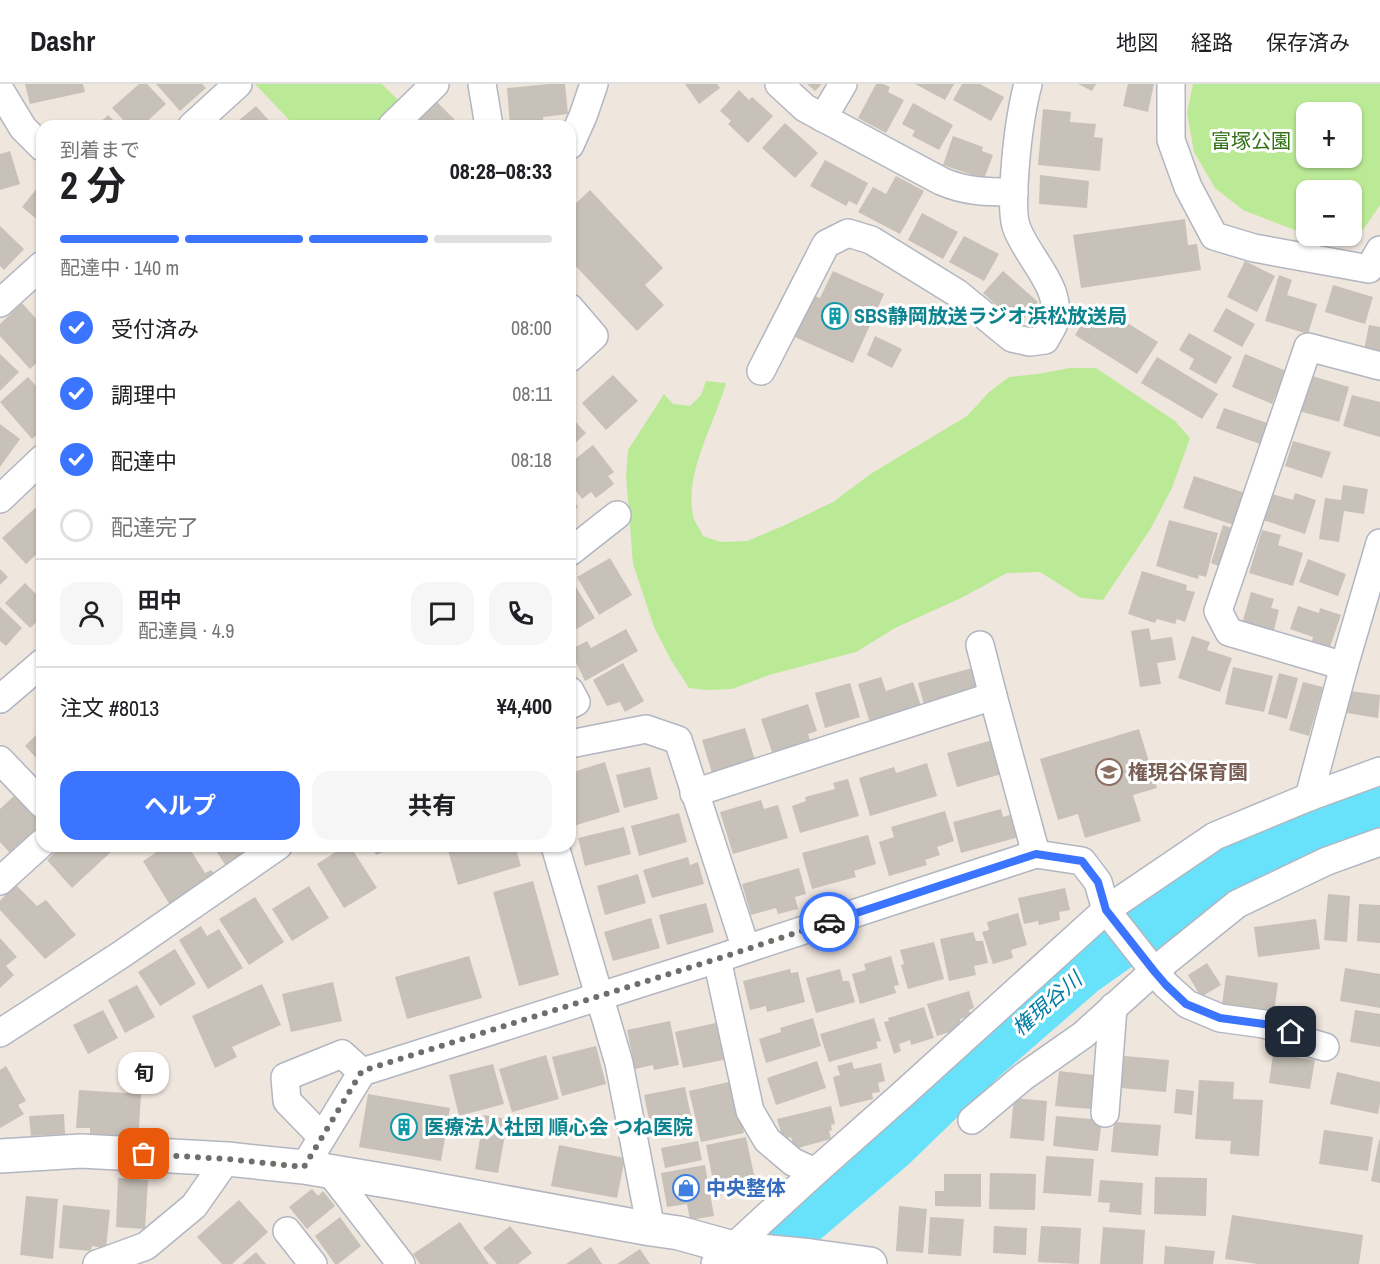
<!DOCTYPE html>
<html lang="ja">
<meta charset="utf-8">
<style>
:root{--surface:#fff;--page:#f6f6f6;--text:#202124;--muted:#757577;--line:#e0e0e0;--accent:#3b74ff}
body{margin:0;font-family:"Archivo Narrow","Noto Sans JP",sans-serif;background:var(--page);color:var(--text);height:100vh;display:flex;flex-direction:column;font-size:22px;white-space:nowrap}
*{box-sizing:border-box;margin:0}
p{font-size:20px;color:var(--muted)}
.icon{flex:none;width:33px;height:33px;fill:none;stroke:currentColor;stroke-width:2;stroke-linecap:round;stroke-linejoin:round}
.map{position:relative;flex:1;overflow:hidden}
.details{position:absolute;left:36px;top:36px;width:540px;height:732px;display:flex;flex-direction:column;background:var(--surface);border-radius:18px;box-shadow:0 2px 4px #0004}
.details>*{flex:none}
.controls{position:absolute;left:1296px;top:18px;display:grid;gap:12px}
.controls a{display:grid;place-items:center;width:66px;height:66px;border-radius:12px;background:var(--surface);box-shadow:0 2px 4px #0004;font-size:30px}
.pin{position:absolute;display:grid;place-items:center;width:51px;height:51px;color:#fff;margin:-26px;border-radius:12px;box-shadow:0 3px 9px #0006}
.courier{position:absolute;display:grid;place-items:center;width:60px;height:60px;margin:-30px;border:4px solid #3b74ff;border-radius:50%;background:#fff;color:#222;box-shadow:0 2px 8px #0007}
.bubble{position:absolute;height:42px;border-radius:18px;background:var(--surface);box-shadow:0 2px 4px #0004;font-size:20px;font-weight:700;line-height:42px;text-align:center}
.overview em{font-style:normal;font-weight:700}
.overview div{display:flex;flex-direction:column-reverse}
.overview{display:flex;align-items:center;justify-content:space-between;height:102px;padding:0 24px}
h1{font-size:39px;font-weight:700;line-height:45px}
.bar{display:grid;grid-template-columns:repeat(4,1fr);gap:9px 6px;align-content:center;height:72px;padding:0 24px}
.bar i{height:8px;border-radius:4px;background:var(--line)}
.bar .current{background:var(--accent)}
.bar p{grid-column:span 4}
.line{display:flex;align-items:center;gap:15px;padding:0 24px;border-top:2px solid var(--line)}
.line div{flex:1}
.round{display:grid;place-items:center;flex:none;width:63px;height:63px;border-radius:18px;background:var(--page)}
ol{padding:0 24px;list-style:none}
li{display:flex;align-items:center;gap:18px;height:66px}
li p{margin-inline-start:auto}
li .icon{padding:6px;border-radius:50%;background:var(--accent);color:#fff;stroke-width:4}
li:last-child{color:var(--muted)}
li i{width:33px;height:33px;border:3px solid var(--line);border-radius:50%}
.cta{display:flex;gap:12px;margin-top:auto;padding:12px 24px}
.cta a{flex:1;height:69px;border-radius:18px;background:var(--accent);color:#fff;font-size:24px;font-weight:700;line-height:69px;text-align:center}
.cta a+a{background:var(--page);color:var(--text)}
header{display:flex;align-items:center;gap:36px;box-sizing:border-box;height:84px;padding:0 30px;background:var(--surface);border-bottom:2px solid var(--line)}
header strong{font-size:28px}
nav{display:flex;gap:33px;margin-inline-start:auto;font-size:21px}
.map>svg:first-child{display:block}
.green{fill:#bbea96;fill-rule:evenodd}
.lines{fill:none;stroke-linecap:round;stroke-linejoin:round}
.river{stroke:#68e2fa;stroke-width:48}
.building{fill:#c7c1b9}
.street-casing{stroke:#b2b6c1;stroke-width:30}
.secondary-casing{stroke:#b2b6c1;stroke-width:36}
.street{stroke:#fff;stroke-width:27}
.secondary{stroke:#fff;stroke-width:33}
.done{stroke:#706d6a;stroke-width:6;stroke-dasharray:0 10.8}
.route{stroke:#3b74ff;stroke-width:8}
.labels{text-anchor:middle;stroke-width:6;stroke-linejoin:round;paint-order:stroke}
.park-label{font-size:20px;fill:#317214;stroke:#fff}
.culture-label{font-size:20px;font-weight:bold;fill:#0d838f;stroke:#fff;text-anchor:start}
.education-label{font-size:20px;font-weight:bold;fill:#785e54;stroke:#fff;text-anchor:start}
.shop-label{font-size:20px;font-weight:bold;fill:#366cbe;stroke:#fff;text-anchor:start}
.water-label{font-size:21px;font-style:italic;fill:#027da4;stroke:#fff}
</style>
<header>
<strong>Dashr</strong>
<nav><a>地図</a><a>経路</a><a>保存済み</a></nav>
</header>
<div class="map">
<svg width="1380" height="1180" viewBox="0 0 1380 1180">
<rect width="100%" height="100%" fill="#efe6de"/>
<g class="green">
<polygon points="255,0 382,0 401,19 376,42 295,42"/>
<path d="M1193 0H1380V121L1363 146 1352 147V106H1306V148H1300L1243 126 1215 104 1194 68 1187 29ZM1352 28V74H1306V28Z"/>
<path d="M1070 284H1096L1175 337 1190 354 1172 404 1151 444 1103 516 1081 514 1040 488 1007 489 963 513 895 544 856 568 769 591 732 605 707 606 689 604 671 576 654 543 633 480 626 392 628 366 664 310 673 320 690 322 701 311 706 297 726 299C715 339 682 393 694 435 696 441 701 446 703 452L721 458 747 457 783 442 833 418 872 389 967 332 989 308 1009 293 1038 290Z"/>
</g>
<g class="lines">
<polyline class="river" points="754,1180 892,1063 983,975 1083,888 1232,783 1380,718"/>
</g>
<g class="building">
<polygon points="25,0 83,0 85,8 30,20"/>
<polygon points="139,0 147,0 166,20 142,42 129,42 112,24"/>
<polygon points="156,0 202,0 206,4 180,27"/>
<polygon points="549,0 565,0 568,30 543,33 544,42 510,42 507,4"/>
<polygon points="685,0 717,0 720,4 699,20"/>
<polygon points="807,0 822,0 815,7"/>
<polygon points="876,0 883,0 890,3 888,8 904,16 886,49 858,34"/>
<polygon points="915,0 954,0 945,16"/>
<polygon points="962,0 980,0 1004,13 991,37 953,16"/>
<polygon points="1078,0 1096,0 1092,7"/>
<polygon points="1128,0 1154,0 1148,28 1123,22"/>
<polygon points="739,6 749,16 752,13 773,32 748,59 728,40 731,37 720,27"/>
<polygon points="437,18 461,42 412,42"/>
<polygon points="913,19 953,41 939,66 912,52 915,47 902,40"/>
<polygon points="256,22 274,42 232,42"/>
<polygon points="1043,25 1071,28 1070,38 1096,40 1094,53 1103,54 1100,87 1038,81"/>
<polygon points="108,31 119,42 96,42"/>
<polygon points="785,39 818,69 795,94 762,64"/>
<polygon points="953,52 983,63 982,67 993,71 984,95 943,81"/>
<polygon points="10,67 20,100 0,106 0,70"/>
<polygon points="825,76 868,99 857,121 849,117 846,122 810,102"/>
<polygon points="1040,91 1089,97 1087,124 1039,120"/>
<polygon points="896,92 924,107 900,150 858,128 873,103 886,110"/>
<polygon points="42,98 42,131 38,136 22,123"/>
<polygon points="590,106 663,184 645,201 664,221 637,247 570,176 570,125"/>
<polygon points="922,129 958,148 943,175 908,156"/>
<polygon points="1185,135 1188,161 1197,160 1201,186 1081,204 1073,151"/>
<polygon points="0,142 24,165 4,186 0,182"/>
<polygon points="964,152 999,170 984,197 949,178"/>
<polygon points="1245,177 1275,192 1257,228 1227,213"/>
<polygon points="833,187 884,210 853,279 788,250 807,209 820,214"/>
<polygon points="1003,187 1038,218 1018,241 983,209"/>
<polygon points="1279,191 1292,196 1287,211 1317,220 1308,250 1265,237"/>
<polygon points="1333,201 1373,213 1365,240 1325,228"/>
<polygon points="22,219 39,238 42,235 42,274 30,285 0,252 0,240"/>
<polygon points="1095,219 1158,258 1137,290 1075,251"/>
<polygon points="1226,224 1255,240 1242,263 1213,247"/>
<polygon points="1369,241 1380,243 1380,269 1364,266"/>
<polygon points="1189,249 1232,273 1216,300 1189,285 1194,275 1179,266"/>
<polygon points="875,252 902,265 892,284 867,271"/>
<polygon points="0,270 19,288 0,307"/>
<polygon points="1245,270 1286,287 1272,320 1232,303"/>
<polygon points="1157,273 1218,310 1202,335 1141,299"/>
<polygon points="613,291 638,317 606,346 582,319"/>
<polygon points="1309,291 1349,303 1339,338 1299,327"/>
<polygon points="28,293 42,309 42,346 32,355 0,318"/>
<polygon points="1352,311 1380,318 1380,353 1343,342"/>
<polygon points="1224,324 1267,339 1260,360 1216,344"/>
<polygon points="570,332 586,349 570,364"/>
<polygon points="0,340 20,355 0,383"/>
<polygon points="1293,357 1331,368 1322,394 1285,382"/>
<polygon points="593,361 614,388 608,392 614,400 596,414 591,408 582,415 570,399 570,379"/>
<polygon points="1194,392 1248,410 1237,442 1183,424"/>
<polygon points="1343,401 1368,405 1364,430 1344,427 1339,458 1319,455 1325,414 1341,416"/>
<polygon points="1295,409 1316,416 1305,450 1263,436 1272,410 1293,416"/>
<polygon points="570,413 578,423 570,429"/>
<polygon points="42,418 42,465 26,480 2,454"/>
<polygon points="1169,436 1218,449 1206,493 1199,491 1198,495 1156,482"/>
<polygon points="1223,441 1237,446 1224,484 1211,479"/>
<polygon points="1262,446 1281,451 1278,461 1303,469 1293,502 1249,489"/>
<polygon points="610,474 632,511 599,531 577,493"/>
<polygon points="1308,475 1346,490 1338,512 1299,498"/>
<polygon points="0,485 8,493 0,501"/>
<polygon points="1142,487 1187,501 1186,506 1195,508 1185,538 1177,535 1175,540 1157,535 1155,539 1128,530"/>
<polygon points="25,499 42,516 42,533 30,544 5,519"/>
<polygon points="574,500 595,534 570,549 570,503"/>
<polygon points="1251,508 1274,515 1271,524 1279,526 1273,550 1242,540"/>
<polygon points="1298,522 1319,529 1320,524 1341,531 1329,566 1311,561 1313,553 1290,545"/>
<polygon points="0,523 22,544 6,562 0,557"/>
<polygon points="1149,544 1151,556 1172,553 1176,576 1157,579 1161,600 1140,603 1131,547"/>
<polygon points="626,545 638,567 585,597 570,566 587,557 591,564"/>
<polygon points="1192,552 1210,558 1207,566 1232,574 1220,608 1178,594"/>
<polygon points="623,579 644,617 625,628 620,618 607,622 593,596"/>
<polygon points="1233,583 1273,592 1264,628 1225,620"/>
<polygon points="972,584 979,609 925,624 918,599"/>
<polygon points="1279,589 1298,594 1287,635 1268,630"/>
<polygon points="881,593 886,607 913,598 921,622 870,639 858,600"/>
<polygon points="1303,598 1323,603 1309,652 1289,646"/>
<polygon points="850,599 860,633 825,644 815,609"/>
<polygon points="1350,607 1380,611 1378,634 1347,629"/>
<polygon points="808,620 817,647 808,650 811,659 773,671 761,635"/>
<polygon points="745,644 755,676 712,689 702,656"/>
<polygon points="42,645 42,680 25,662"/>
<polygon points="1139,645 1157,704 1133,711 1141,737 1085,754 1078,730 1058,736 1040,675"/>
<polygon points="996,655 1005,689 957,703 947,669"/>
<polygon points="605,678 620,728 570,743 570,689"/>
<polygon points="927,679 937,712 870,732 859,694 894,683 896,689"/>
<polygon points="650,683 658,715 624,724 616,691"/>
<polygon points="848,695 859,732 800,749 792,722 806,717 805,713 835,705 833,699"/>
<polygon points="18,708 42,734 42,740 10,769 0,758 0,725"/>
<polygon points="761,716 764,725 778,721 788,754 733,770 720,728"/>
<polygon points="1001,725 1003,733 1017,729 1023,752 961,769 953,738"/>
<polygon points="945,727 954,757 937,763 940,771 925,776 927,781 889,792 879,758 894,753 891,743"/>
<polygon points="679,729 687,758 639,772 631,742"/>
<polygon points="624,743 631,770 585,782 578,754"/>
<polygon points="868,751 876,780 854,787 856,793 812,805 802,769"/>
<polygon points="62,762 110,762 113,766 72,804 47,776"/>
<polygon points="166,762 188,762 205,789 211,786 216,792 170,821 143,777"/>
<polygon points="213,762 263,762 229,787"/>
<polygon points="345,762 350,762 377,804 344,824 317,780"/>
<polygon points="372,762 398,762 376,771"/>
<polygon points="451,762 515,762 521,782 458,801 447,763"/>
<polygon points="688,773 690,781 698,778 704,800 652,814 643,786"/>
<polygon points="799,784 806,810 795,813 798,825 778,830 776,824 751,831 742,800"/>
<polygon points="638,790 646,819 605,831 597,802"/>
<polygon points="533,797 559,891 519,902 493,808"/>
<polygon points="15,800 37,822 46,816 76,851 45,875 0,826 0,817"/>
<polygon points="309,802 329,834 292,857 272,825"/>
<polygon points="1065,804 1070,826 1059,828 1060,836 1039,841 1038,837 1024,840 1018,814"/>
<polygon points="1328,810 1350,812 1347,858 1324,856"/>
<polygon points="255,813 284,858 249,881 219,835"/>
<polygon points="706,819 714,848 667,861 659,831"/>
<polygon points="1359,820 1380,821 1380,859 1357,857"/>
<polygon points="1018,829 1027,861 1011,866 1013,874 993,880 982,848 989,846 987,838"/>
<polygon points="651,834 660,864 613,877 604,848"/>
<polygon points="1316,835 1320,865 1258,873 1254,843"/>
<polygon points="201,842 207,852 219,845 243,884 208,905 179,856"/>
<polygon points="973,848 976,857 983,857 988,879 974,882 976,891 949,897 940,855"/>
<polygon points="0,854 17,873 6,882 14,891 0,904"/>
<polygon points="934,858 944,895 908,905 901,881 904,880 900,866"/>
<polygon points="175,865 196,900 160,922 138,888"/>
<polygon points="469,872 482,914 407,935 395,893"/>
<polygon points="891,872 899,901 894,902 896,909 860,920 852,890 866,886 864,880"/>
<polygon points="1207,879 1221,901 1201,913 1188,891"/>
<polygon points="1345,884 1380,890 1380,924 1340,917"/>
<polygon points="790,885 791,889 798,888 805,918 767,928 766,922 750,926 743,897"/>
<polygon points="840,885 843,897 849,897 855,918 816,929 806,894"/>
<polygon points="1226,891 1278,899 1274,928 1222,921"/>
<polygon points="333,898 342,937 291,948 282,910"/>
<polygon points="262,900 281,941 232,963 237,973 215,984 192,932"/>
<polygon points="137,901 155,933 125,949 108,916"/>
<polygon points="969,907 974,924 969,926 971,932 960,935 962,944 937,952 927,920"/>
<polygon points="924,923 934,954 911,961 910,956 899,960 901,967 894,970 884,938 889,937 888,934"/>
<polygon points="103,926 118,954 88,970 73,941"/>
<polygon points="1355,926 1380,930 1380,963 1350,958"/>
<polygon points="813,934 821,962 766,979 759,955 781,948 780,944"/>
<polygon points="874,934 881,957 876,958 878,964 829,978 820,950"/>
<polygon points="670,937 679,981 654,986 653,981 635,985 627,946"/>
<polygon points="720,938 728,975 683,984 675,948"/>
<polygon points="1275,956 1296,959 1294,973 1315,976 1310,1005 1269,999"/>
<polygon points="596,962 606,1000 562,1012 552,973"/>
<polygon points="546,971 559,1015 512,1028 499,985"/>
<polygon points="1124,972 1169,976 1166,1008 1121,1004"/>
<polygon points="817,977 826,1004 776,1021 767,994"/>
<polygon points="852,978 854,985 881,979 885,997 878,999 880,1008 872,1009 873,1015 840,1023 833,993 840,991 837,982"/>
<polygon points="493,980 504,1020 459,1032 449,991"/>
<polygon points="6,982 26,1017 18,1021 24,1030 0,1044 0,986"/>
<polygon points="1059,987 1094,991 1091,1025 1055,1022"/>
<polygon points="1337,988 1380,998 1380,1019 1378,1030 1330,1020"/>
<polygon points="1199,996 1234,998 1233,1015 1263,1016 1259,1072 1230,1070 1231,1057 1195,1055"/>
<polygon points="733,997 744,1049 701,1058 689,1007"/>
<polygon points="685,1003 694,1047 653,1055 644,1011"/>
<polygon points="1176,1005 1194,1007 1192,1031 1174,1029"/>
<polygon points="79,1006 141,1010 139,1044 127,1044 126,1053 90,1051 90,1044 76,1044"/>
<polygon points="368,1010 450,1024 441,1077 359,1063"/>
<polygon points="1014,1014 1047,1017 1044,1057 1010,1054"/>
<polygon points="831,1022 835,1040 831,1041 832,1046 829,1047 831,1055 794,1065 791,1053 783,1055 777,1035"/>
<polygon points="64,1030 65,1050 31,1052 29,1032"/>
<polygon points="484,1031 508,1035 498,1089 475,1085"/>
<polygon points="1056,1032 1102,1036 1098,1067 1053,1062"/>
<polygon points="1114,1038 1161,1041 1158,1072 1111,1068"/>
<polygon points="1324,1046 1373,1053 1368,1087 1319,1080"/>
<polygon points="746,1053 757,1105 716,1112 706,1061"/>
<polygon points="1379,1056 1380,1056 1380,1099 1371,1097"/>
<polygon points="698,1057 702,1076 665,1084 661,1064"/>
<polygon points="559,1061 625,1074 617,1114 551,1102"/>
<polygon points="1046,1072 1094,1075 1091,1112 1043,1109"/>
<polygon points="705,1081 714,1132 690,1136 687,1120 667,1123 661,1089"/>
<polygon points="990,1089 1036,1090 1035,1126 989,1125"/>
<polygon points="944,1090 981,1090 981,1123 935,1122 935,1107 944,1107"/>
<polygon points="1155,1093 1207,1094 1206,1132 1154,1130"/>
<polygon points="118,1094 148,1096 145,1145 116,1143"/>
<polygon points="1100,1096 1143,1099 1141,1131 1109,1128 1110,1119 1098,1118"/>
<polygon points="312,1105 318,1112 323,1107 335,1122 307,1145 289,1123"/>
<polygon points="26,1112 58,1115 53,1175 20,1171"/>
<polygon points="239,1116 268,1148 232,1180 222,1180 197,1153"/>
<polygon points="63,1121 110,1126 106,1164 92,1162 91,1167 59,1164"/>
<polygon points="899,1122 927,1125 923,1169 896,1167"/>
<polygon points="1232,1131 1363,1151 1359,1180 1258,1180 1225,1175"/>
<polygon points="340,1133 361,1162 338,1180 335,1180 315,1152"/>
<polygon points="930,1133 964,1135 961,1172 928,1170"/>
<polygon points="460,1138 489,1180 420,1180 413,1170"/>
<polygon points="510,1142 532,1169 518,1180 497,1180 483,1164"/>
<polygon points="994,1142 1027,1144 1026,1171 993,1169"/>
<polygon points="1041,1142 1081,1144 1079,1180 1038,1178"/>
<polygon points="1103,1143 1145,1146 1143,1180 1100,1180"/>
<polygon points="1165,1162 1215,1167 1213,1180 1164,1180"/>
<polygon points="591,1163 602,1180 566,1180"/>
<polygon points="640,1165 650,1180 617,1180"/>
<polygon points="256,1168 266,1180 242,1180"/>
</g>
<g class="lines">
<defs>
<g id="street">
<polyline points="482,0 489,42"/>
<path d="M779 0 805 24 941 97C966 108 987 108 1014 108"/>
<polyline points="1171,0 1171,56 1188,103 1214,152 1254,164 1369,185 1380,166"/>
<polyline points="0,6 23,44 42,63"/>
<polyline points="823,34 843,0"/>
<polyline points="192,42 238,0"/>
<polyline points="392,42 435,0"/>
<polyline points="570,61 583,32 594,0"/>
<polyline points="0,219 42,181"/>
<polyline points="570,224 594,252 570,274"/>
<path d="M761 287 826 160 848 149 871 156 957 209 1012 254 1030 258 1045 256C1048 250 1052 245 1054 239 1064 203 1026 173 1016 142 1012 129 1014 114 1014 101 1016 65 1019 34 1028 0"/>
<polyline points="0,415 42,375"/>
<polyline points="570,468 617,431"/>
<polyline points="980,561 993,612"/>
<polyline points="1344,582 1229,548 1218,527 1308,263 1380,282"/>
<polyline points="570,607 576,618 570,621"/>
<polyline points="0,615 42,579"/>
<polyline points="570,660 646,645 678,656 746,865 1036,770 1082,777 1098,798 1106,826 1154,887 1237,820 1327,777 1380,758"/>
<polyline points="0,676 42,720"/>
<polyline points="694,709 993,612 1036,770"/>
<polyline points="1309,713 1344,582 1380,459"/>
<polyline points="555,762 619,979 651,1145"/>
<polyline points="0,797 42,759"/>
<polyline points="717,875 750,1027 767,1056 793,1078 815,1088"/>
<polyline points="0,949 122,870 278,762"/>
<polyline points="1105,1029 1113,923"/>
<polyline points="972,1036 1023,993 1083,951 1154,887 1166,901 1187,920 1220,934 1264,940 1291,948 1304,957 1325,963"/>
<polyline points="322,1053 287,1017 285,993 342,970 362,988"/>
<polyline points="304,1083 362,988 717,875 746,865"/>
<polyline points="330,1088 401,1180"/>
<polyline points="287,1147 313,1180"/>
<polyline points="97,1180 146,1162 194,1122 227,1075"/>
<polyline points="715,1180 815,1088 902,1011 1106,826 1215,752 1309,713 1380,687"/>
</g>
<polyline id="secondary" points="0,1072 81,1067 227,1075 304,1083 399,1099 651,1145 679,1149 733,1164 811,1172 870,1180"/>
</defs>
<use href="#street" class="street-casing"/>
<use href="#secondary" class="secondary-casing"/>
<use href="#street" class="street"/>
<use href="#secondary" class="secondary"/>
</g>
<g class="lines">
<polyline class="done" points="144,1070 227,1075 304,1083 362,987 717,875 829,838"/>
<polyline class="route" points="829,838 1036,770 1082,777 1098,798 1106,826 1154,887 1166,901 1186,920 1220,934 1264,940 1291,948"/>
</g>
<defs>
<symbol id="building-ring" viewBox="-11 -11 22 22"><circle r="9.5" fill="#fff" stroke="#0f9aa8" stroke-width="1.5"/><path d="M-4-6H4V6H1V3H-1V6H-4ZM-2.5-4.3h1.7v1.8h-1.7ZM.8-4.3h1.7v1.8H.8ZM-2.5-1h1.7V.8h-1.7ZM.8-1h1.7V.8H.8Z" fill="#0f9aa8"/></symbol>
<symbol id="school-ring" viewBox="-11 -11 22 22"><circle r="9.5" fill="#fff" stroke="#8d6e63" stroke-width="1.5"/><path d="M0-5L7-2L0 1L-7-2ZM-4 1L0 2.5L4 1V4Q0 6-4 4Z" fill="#8d6e63"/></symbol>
<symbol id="shop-ring" viewBox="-11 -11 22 22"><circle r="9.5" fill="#fff" stroke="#3f7fe0" stroke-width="1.5"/><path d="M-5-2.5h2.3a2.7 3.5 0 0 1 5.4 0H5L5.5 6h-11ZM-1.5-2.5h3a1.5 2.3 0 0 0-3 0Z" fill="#3f7fe0"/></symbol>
</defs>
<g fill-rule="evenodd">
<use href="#building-ring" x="820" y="217" width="30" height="30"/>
<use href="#school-ring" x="1094" y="673" width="30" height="30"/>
<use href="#building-ring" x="389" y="1028" width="30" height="30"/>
<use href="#shop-ring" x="671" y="1089" width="30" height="30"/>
</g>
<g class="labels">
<g class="park-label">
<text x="1251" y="64">富塚公園</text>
</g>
<g class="culture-label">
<text x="854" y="239">SBS静岡放送ラジオ浜松放送局</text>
<text x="424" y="1050">医療法人社団 順心会 つね医院</text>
</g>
<g class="education-label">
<text x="1128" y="695">権現谷保育園</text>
</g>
<g class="shop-label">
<text x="706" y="1111">中央整体</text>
</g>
<g class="water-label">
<text transform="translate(1047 920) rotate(-41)" y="7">権現谷川</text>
</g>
</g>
</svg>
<div class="controls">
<a>+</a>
<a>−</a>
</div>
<div class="pin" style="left:144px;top:1070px;background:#ea580c"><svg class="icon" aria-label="bag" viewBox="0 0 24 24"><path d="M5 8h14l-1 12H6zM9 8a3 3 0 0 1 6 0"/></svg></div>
<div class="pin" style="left:1291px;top:948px;background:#1f2937"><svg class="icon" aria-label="home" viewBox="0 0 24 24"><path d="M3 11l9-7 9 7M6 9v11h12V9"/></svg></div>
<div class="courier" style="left:829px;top:838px"><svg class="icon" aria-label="car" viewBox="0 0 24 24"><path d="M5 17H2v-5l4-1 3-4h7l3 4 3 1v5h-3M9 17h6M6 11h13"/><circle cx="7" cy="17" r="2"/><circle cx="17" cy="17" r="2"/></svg></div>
<div class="bubble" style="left:118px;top:968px;width:51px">旬</div>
<section class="details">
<div class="overview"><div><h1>2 分</h1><p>到着まで</p></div><em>08:28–08:33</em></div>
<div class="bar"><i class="current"></i><i class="current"></i><i class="current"></i><i></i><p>配達中 · 140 m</p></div>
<ol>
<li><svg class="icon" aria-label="check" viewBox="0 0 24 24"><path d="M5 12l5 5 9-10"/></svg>受付済み<p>08:00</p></li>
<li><svg class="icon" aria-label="check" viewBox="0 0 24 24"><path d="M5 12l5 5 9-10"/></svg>調理中<p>08:11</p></li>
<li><svg class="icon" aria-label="check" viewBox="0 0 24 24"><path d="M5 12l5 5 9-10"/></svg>配達中<p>08:18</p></li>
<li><i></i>配達完了</li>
</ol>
<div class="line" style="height:108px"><a class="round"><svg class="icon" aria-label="person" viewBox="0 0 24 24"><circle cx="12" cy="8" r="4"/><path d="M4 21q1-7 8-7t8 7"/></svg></a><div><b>田中</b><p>配達員 · 4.9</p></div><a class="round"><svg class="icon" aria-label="chat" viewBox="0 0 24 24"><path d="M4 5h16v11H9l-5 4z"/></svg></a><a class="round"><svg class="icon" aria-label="phone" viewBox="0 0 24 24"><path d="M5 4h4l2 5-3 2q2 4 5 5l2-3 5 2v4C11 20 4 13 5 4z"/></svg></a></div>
<div class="line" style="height:78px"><div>注文 #8013</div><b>¥4,400</b></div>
<div class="cta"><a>ヘルプ</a><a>共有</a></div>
</section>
</div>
